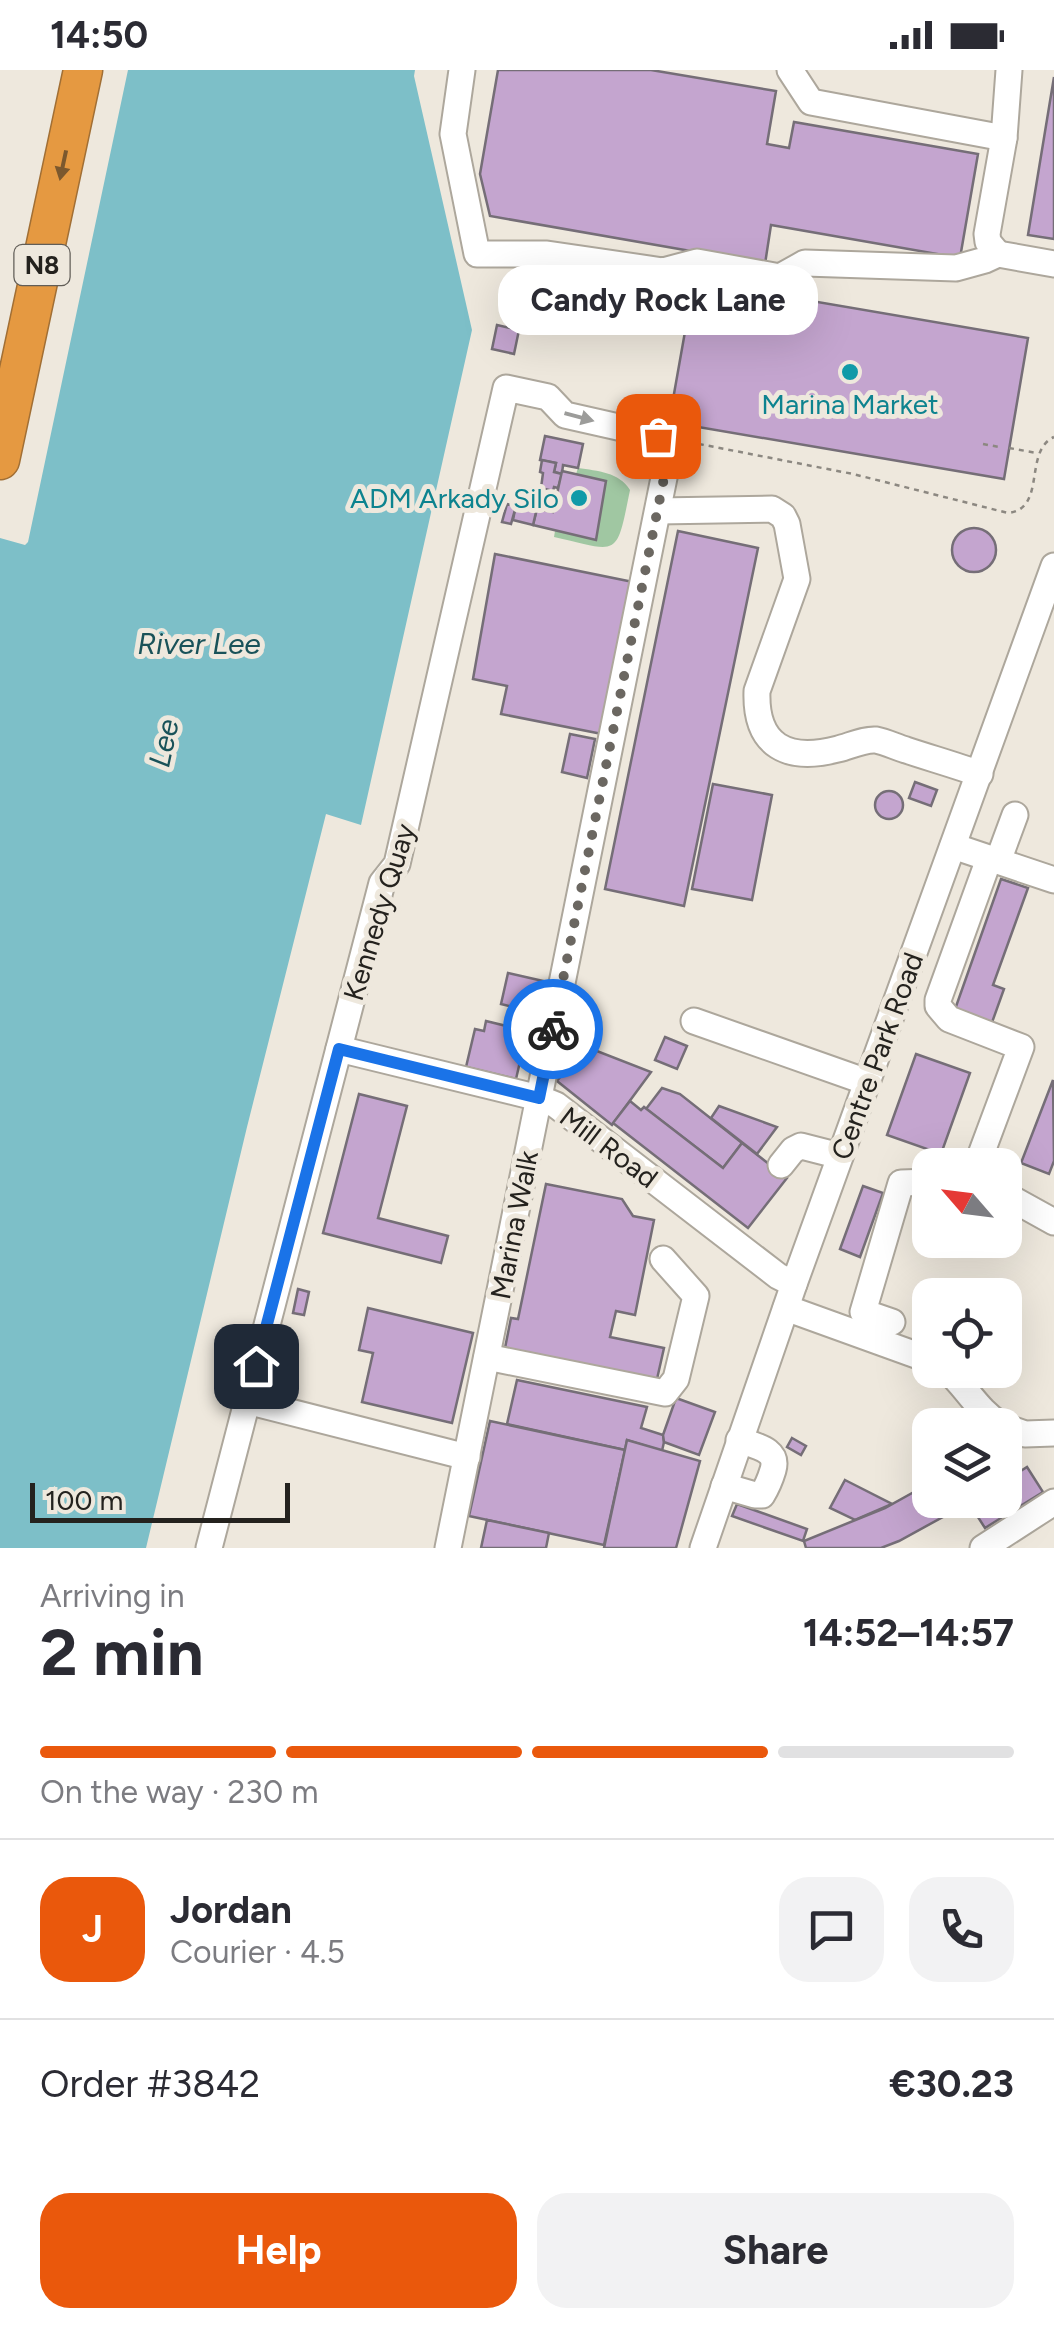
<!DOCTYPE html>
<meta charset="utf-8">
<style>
:root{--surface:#fff;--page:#f2f2f3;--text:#2b2b33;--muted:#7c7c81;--line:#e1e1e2;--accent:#ea580c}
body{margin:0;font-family:Figtree,sans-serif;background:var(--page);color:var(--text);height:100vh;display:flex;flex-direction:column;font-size:38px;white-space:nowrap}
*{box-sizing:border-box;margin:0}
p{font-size:32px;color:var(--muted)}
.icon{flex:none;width:55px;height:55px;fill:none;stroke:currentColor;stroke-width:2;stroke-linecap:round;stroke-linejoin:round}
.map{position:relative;height:1478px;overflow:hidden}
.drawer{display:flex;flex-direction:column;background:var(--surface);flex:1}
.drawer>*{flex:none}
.needle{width:65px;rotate:298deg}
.controls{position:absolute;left:912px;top:1078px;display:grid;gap:20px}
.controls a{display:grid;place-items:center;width:110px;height:110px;border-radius:20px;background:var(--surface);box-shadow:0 10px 40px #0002;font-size:50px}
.scale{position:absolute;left:30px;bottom:25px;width:260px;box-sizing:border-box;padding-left:10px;border:5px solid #24221e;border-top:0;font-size:28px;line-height:35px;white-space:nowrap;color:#24221e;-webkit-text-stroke:8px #eee8dd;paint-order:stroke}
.pin{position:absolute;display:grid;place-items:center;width:85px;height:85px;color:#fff;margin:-42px;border-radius:20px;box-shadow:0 5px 15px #0006}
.courier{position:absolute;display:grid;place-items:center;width:100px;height:100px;margin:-50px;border:8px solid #1a73e8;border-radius:50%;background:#fff;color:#222;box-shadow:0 2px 12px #0007}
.bubble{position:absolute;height:70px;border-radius:30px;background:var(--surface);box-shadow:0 10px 40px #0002;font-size:32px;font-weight:700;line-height:70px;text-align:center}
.head em{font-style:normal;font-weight:700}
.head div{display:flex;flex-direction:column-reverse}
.head{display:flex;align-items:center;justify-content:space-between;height:170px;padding:0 40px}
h1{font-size:65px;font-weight:700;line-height:75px}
.bar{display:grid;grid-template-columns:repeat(4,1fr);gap:15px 10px;align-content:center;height:120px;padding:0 40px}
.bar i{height:12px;border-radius:8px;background:var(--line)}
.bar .on{background:var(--accent)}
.bar p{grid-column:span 4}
.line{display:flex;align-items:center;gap:25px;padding:0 40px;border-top:2px solid var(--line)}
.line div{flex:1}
.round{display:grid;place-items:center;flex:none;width:105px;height:105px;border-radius:30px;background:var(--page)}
.cta{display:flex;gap:20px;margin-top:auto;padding:20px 40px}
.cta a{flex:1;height:115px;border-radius:30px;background:var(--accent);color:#fff;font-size:40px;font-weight:700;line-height:115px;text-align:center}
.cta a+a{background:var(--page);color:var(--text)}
.status{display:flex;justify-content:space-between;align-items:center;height:70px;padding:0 50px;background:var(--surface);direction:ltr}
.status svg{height:28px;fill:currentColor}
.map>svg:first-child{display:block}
.green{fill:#a0c7a2}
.water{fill:#7dbfc8}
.building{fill:#c4a5cf;stroke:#756e77;stroke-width:2.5}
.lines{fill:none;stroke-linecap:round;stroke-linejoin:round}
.minor-casing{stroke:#ada79c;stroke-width:29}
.highway-casing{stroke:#a16f35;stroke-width:41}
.path{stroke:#8c8881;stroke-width:2.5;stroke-dasharray:5 5;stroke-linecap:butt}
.minor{stroke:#fff;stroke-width:25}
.highway{stroke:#e59941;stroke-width:38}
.oneway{fill:#7b582e}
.oneway2{fill:#9c9c9a}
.done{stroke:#6b6761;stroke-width:10;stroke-dasharray:0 18}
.route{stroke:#1a73e8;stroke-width:12}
.culture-dot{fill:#0f9aa8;stroke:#eee8dd;stroke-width:4}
.labels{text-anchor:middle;stroke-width:10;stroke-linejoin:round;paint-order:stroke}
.shield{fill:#eee8dd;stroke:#615d57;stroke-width:2.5}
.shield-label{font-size:25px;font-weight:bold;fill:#24221e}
.culture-label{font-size:28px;fill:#0d838f;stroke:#eee8dd}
.street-label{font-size:28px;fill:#24221e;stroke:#eee8dd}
.water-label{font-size:30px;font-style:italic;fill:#195259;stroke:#eee8dd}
</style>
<div class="status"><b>14:50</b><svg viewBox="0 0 49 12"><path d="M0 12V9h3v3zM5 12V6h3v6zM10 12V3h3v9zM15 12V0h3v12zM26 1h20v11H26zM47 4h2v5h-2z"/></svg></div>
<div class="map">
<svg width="1054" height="1478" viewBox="0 0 1054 1478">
<rect width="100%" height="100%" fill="#eee8dd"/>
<path class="green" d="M578 398C598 401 619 402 630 420 616 489 620 482 554 467L555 461 595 469 606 411 576 404Z"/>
<polygon class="water" points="128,0 415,0 414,6 472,260 361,755 326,744 247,1057 146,1478 0,1478 0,468 25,475 28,472"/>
<g class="building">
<polygon points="498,0 651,0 776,21 767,74 789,78 794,52 978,84 960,188 771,155 765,194 490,146 480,104"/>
<polygon points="1054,7 1054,169 1028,165"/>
<polygon points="694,211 1028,268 1004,409 669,352"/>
<polygon points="497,255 519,260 514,284 492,279"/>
<polygon points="545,366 583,374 578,398 563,395 562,404 554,402 556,393 540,390"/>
<polygon points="542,390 556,393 554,402 562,404 558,418 554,417 553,421 541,418 543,403 540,402"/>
<polygon points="562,401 606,411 596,470 533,455 537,439 553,442"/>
<polygon points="518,424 539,429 533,455 513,450"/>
<polygon points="507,434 516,436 511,454 502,452"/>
<circle cx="974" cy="480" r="22"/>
<polygon points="678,461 758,478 684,836 605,819"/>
<polygon points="495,484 633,512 602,664 501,644 507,616 473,609"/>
<polygon points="570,664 595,669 587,708 562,702"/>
<polygon points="915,712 937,720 931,736 909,728"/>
<polygon points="713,714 772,725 752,830 692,819"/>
<circle cx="889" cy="735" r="14"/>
<polygon points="1001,809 1028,818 993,915 1004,919 990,958 953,945"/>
<polygon points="508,903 543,911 536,943 501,934"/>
<polygon points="486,951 527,961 516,1009 466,997 475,959 484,961"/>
<polygon points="665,967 687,976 677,999 655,990"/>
<polygon points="566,969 651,1002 612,1055 557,1011 578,985 563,981"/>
<polygon points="916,984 970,1003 941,1084 887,1065"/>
<polygon points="1053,1010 1054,1091 1049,1104 1021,1093"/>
<polygon points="662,1018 680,1024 742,1073 723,1098 646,1039"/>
<polygon points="359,1024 407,1036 378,1148 448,1166 441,1193 323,1163"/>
<polygon points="630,1031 641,1040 644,1037 723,1098 742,1073 787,1108 748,1158 613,1053"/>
<polygon points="719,1036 777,1057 757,1084 711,1048"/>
<polygon points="546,1114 622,1129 633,1146 654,1150 635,1245 616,1241 610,1267 664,1278 657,1309 505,1278 511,1248 518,1249"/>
<polygon points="863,1116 883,1123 860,1187 840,1179"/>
<polygon points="298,1219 309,1222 304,1245 293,1243"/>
<polygon points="368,1238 473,1263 452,1353 362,1332 373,1283 359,1280"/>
<polygon points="517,1310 647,1337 641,1358 663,1365 664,1372 662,1381 627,1370 625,1380 507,1354"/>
<polygon points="676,1328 715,1342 699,1385 664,1372 663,1365"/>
<polygon points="490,1351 625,1380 604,1475 469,1446"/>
<polygon points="792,1368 806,1376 801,1385 787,1377"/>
<polygon points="627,1370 700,1391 676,1478 604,1478"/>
<polygon points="1027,1397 1043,1422 985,1458 967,1430 1005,1430 1005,1404 1008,1409"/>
<polygon points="845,1410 892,1434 855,1450 830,1438"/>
<polygon points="930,1413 930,1430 945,1430 952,1442 899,1471 881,1478 806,1478 804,1471 885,1438"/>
<polygon points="737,1434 807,1459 803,1471 732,1446"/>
<polygon points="487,1450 549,1463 546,1478 481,1478"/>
</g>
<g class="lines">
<defs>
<g id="minor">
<polyline points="462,0 453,64 477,184 547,184 663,201 697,192 780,207 805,193 956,198 985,190 998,184 988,172 987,164 1004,68 811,32 790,0"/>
<polyline points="1004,68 1009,0"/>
<polyline points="998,184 1054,194"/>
<path d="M658 441 772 439 783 446 787 454 797 509 757 621C755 677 788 692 838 679 850 676 864 669 876 670 886 672 896 677 906 680 930 688 955 695 980 704"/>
<polyline points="953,776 1054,810"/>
<polyline points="998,791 1015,745"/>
<polyline points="694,951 867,1012"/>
<polyline points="339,979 539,1028 556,1035 778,1206 794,1214"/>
<polyline points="781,1095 793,1080 801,1076 840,1086"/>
<polyline points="977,1095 1021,977 949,949 938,936 938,930 989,789"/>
<polyline points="1005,1125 1054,1152"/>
<polyline points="786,1238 930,1290"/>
<polyline points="892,1252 863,1242 901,1113 930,1112"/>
<polyline points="487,1287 665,1323 676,1309 696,1226 663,1189"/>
<path d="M947 1300C967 1318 978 1341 1001 1355"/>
<polyline points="247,1331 467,1387"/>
<polyline points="1005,1357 1025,1364 1054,1363"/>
<path d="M724 1416 755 1425H762C767 1417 770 1410 773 1400 779 1379 755 1376 739 1370"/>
<polyline points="209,1478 382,813 397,794 506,318 548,327 565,345 658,366 668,373 670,378 448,1478"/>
<polyline points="703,1478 794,1214 1054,496"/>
<polyline points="983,1478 1054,1432"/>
</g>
<polyline id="highway" points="0,390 83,0"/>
</defs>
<use href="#minor" class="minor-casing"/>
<use href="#highway" class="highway-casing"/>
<g class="path">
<polyline points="648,332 671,335"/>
<path d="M689 372 853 404 1008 443C1047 439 1023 381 1054 367"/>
<polyline points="983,374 999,377"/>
<polyline points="1009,378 1037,383"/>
</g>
<use href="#minor" class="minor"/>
<use href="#highway" class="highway"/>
</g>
<defs><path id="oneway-solid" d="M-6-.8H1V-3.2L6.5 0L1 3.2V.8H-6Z" transform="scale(2.5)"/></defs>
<use class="oneway" href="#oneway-solid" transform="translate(63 95) rotate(102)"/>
<use class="oneway2" href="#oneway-solid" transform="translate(579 347) rotate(15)"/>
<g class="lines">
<polyline class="done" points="553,959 668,388 668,374 658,366"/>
<polyline class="route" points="256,1296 339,979 539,1028 553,959"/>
</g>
<g class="culture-dot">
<circle cx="850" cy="302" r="10"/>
<circle cx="579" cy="428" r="10"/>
</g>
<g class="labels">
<rect class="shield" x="14.5" y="175" width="55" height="40" rx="8"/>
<g class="shield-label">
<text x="42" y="204">N8</text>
</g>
<g class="culture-label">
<text x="850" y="344">Marina Market</text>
<text x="559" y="438" text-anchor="end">ADM Arkady Silo</text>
</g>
<g class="street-label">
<text transform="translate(379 842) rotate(-73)" y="10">Kennedy Quay</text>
<text transform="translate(877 986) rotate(-70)" y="10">Centre Park Road</text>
<text transform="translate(609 1077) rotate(37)" y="10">Mill Road</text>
<text transform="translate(514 1155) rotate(-79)" y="10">Marina Walk</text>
</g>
<g class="water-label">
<text x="199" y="584">River Lee</text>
<text transform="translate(164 673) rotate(-78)" y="10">Lee</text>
</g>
</g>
</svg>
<div class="controls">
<a><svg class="needle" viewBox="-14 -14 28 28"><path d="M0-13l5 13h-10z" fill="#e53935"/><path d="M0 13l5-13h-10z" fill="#7c7c81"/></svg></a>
<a><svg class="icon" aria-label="locate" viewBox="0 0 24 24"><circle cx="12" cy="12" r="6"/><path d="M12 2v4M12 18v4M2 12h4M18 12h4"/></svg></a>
<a><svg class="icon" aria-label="layers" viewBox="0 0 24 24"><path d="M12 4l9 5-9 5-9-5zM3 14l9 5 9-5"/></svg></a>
</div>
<div class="scale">100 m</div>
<div class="pin" style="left:658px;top:366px;background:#ea580c"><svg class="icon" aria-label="bag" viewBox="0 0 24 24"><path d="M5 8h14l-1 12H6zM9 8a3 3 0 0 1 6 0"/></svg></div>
<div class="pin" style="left:256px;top:1296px;background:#1f2937"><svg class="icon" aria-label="home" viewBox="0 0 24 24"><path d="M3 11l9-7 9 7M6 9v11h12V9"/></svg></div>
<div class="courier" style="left:553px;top:959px"><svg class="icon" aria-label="bike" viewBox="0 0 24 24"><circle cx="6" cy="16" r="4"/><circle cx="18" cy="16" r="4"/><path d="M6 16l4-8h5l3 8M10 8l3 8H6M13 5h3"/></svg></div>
<div class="bubble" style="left:498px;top:195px;width:320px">Candy Rock Lane</div>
</div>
<section class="drawer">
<div class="head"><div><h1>2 min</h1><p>Arriving in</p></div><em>14:52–14:57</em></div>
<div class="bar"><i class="on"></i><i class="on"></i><i class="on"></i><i></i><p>On the way · 230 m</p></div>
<div class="line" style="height:180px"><b class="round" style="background:var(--accent);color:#fff">J</b><div><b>Jordan</b><p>Courier · 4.5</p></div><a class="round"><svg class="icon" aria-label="chat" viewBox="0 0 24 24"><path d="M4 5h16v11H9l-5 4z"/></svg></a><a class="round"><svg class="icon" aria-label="phone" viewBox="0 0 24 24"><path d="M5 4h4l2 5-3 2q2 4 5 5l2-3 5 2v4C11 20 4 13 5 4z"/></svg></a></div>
<div class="line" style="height:130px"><div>Order #3842</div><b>€30.23</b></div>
<div class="cta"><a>Help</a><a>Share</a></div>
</section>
